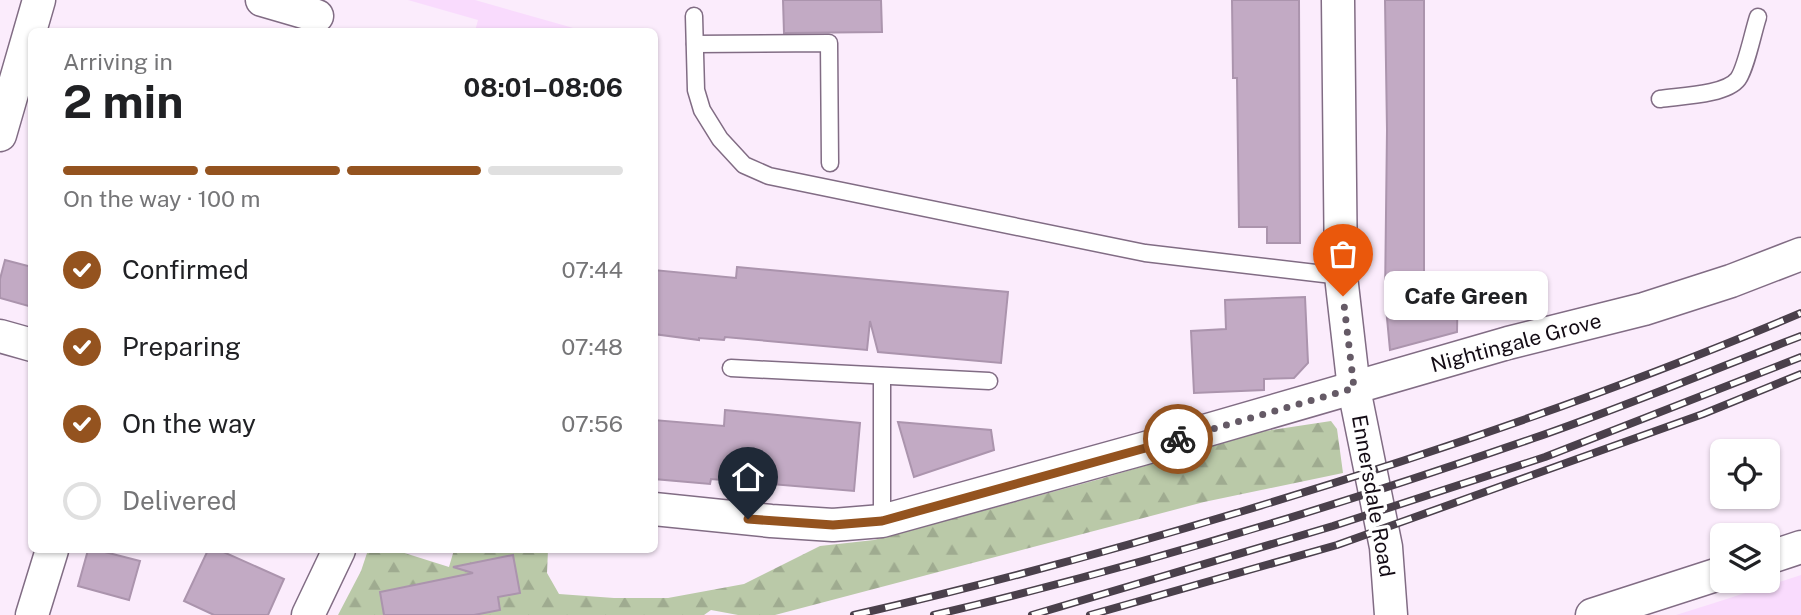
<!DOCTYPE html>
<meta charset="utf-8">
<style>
:root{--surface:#fff;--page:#f2f2f2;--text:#202124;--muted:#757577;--line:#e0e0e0;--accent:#94531f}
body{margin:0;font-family:"Public Sans",sans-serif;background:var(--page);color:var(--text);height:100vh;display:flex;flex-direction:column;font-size:26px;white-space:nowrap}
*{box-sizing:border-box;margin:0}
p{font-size:23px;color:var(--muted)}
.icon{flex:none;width:38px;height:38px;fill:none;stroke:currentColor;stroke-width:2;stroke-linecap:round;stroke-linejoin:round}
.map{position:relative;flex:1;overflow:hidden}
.panel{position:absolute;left:28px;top:28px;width:630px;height:525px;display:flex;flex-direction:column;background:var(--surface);border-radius:10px;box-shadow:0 2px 5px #0004}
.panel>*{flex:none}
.tools{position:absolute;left:1710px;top:439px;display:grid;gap:14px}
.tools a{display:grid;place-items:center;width:70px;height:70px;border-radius:10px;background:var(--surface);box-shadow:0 2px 5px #0004;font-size:35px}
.pin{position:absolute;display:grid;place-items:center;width:60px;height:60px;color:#fff;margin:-72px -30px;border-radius:50% 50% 50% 0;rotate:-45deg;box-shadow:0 0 7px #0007}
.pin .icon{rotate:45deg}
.courier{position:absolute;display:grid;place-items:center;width:70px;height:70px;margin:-35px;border:5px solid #94531f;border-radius:50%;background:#fff;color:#222;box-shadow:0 2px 9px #0007}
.bubble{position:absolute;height:49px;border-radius:10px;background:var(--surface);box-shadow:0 2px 5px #0004;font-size:23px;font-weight:700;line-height:49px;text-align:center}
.summary em{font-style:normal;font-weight:700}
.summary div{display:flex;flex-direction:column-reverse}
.summary{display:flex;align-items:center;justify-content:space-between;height:119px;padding:0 35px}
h1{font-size:46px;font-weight:700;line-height:52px}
.bar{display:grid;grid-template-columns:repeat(4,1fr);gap:10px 7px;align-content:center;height:84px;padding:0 35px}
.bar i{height:9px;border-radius:5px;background:var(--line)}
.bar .selected{background:var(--accent)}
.bar p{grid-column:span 4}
ol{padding:0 35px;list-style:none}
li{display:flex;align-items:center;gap:21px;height:77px}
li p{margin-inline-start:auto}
li .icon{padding:7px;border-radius:50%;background:var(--accent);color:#fff;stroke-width:4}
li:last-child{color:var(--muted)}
li i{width:38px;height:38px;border:4px solid var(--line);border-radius:50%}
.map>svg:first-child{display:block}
.built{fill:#f9dbfd}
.forest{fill:url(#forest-firs)}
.building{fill:#c2aac4;stroke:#ab94ad;stroke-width:2}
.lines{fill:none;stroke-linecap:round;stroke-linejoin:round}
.service-casing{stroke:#816c84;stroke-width:19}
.minor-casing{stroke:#816c84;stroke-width:35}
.service{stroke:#fff;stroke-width:16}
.minor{stroke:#fff;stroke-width:32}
.rail-casing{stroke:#4a404b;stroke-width:8}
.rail{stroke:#fff;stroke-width:5;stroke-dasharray:16;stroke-linecap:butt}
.done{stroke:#655a66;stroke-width:7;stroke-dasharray:0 12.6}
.route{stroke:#94531f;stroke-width:9}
.labels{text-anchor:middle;stroke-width:7;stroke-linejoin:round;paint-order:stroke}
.street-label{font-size:21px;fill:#140c15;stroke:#fff}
</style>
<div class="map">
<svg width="1801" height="615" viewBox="0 0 1801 615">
<defs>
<pattern id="forest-firs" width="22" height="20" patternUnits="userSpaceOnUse" patternTransform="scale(1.75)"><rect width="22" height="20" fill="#bac9a8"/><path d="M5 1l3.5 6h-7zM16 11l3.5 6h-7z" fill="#9fab90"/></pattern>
</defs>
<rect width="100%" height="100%" fill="#fbecfc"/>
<g class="built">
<polygon points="408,0 475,0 584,31 475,31 478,20"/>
<polygon points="1801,575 1801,615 1676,615 1711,604"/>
</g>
<polygon class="forest" points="1331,421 1337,429 1343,473 1204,502 775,615 738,615 711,610 704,615 338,615 361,571 368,550 395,550 449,567 454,550 548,550 547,573 559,594 614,598 668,598 744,584 820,546 874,540 1100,479 1259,432"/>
<g class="building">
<polygon points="783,0 881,0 882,32 784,33"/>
<polygon points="1232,0 1299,0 1300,243 1267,243 1267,227 1239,227 1237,78 1233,78"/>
<polygon points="1385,0 1424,0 1424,274 1458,275 1457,332 1390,350 1385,297 1387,130"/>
<polygon points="5,260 32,267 32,307 0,298 0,279"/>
<polygon points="737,267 1008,292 1001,363 878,352 870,321 867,350 725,337 724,340 699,338 699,340 654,334 654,270 736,278"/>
<polygon points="1305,297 1308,363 1294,378 1264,379 1264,390 1194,393 1191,331 1226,329 1225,300"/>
<polygon points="725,410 860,423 854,491 711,479 710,484 654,479 654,420 724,426"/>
<polygon points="898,422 991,430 994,450 914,477"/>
<polygon points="88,550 97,550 140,561 129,600 78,586"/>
<polygon points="208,550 219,550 284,579 268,615 214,615 184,601"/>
<polygon points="513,555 520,593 498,597 500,610 474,615 384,615 380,592 473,573 453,567"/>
</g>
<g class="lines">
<defs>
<g id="service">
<polyline points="694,16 696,90 702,110 720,139 744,165 769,176 1145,253 1341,276"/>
<polyline points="695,44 829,43 830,163"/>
<path d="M1660 99C1680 96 1726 95 1738 79 1746 68 1753 32 1758 17"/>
<polyline points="731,368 989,381"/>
<polyline points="882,521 882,376"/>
</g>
<g id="minor">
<polyline points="262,0 317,16"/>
<polyline points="1338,0 1341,276 1354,389 1386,547 1391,615"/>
<polyline points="0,135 39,0"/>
<polyline points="0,336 32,345"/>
<polyline points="654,509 771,521 833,525 882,521 1142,449 1508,343 1644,309 1731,281 1801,254"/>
<polyline points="1768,558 1801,547"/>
<polyline points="32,615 52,550"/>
<polyline points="308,615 339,550"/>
<polyline points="1592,615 1722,573"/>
</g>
</defs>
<use href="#service" class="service-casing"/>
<use href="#minor" class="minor-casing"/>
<use href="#service" class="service"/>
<use href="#minor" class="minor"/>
<defs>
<g id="rail">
<path d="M854 615C986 585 1114 550 1243 511 1432 454 1619 390 1801 313"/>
<path d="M934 615C1137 567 1337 506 1534 438 1624 407 1712 370 1801 336"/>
<polyline points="1032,615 1333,526 1545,457 1801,357"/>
<polyline points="1090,615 1337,545 1703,414 1801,374"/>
</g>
</defs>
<use href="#rail" class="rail-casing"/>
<use href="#rail" class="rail"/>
</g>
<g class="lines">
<polyline class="done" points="1178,439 1354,388 1343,296"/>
<polyline class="route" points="748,519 833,525 882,521 1178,439"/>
</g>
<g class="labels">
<g class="street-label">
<text transform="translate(1516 343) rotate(-15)" y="7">Nightingale Grove</text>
<text transform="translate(1373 496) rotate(80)" y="7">Ennersdale Road</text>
</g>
</g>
</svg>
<div class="tools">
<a><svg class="icon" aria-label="locate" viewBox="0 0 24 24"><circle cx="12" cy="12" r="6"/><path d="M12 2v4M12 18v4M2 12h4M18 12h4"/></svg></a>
<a><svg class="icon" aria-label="layers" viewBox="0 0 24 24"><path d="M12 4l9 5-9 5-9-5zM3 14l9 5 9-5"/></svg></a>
</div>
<div class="pin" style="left:1343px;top:296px;background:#ea580c"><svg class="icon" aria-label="bag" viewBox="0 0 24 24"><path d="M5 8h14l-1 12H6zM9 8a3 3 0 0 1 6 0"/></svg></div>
<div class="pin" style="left:748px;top:519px;background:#1f2937"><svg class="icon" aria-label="home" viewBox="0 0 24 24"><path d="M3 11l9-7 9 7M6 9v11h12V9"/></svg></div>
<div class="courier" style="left:1178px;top:439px"><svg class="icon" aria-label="bike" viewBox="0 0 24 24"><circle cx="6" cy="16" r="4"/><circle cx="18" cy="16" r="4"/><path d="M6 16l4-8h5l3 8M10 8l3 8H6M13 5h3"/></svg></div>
<div class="bubble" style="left:1384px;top:271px;width:164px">Cafe Green</div>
<section class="panel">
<div class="summary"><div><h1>2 min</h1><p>Arriving in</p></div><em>08:01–08:06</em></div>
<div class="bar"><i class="selected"></i><i class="selected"></i><i class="selected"></i><i></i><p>On the way · 100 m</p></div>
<ol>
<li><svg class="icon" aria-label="check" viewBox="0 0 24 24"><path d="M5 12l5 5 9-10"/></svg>Confirmed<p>07:44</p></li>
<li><svg class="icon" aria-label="check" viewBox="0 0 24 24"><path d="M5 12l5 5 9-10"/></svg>Preparing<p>07:48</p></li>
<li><svg class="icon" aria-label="check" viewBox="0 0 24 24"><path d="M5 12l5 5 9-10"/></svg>On the way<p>07:56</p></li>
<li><i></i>Delivered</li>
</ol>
</section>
</div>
